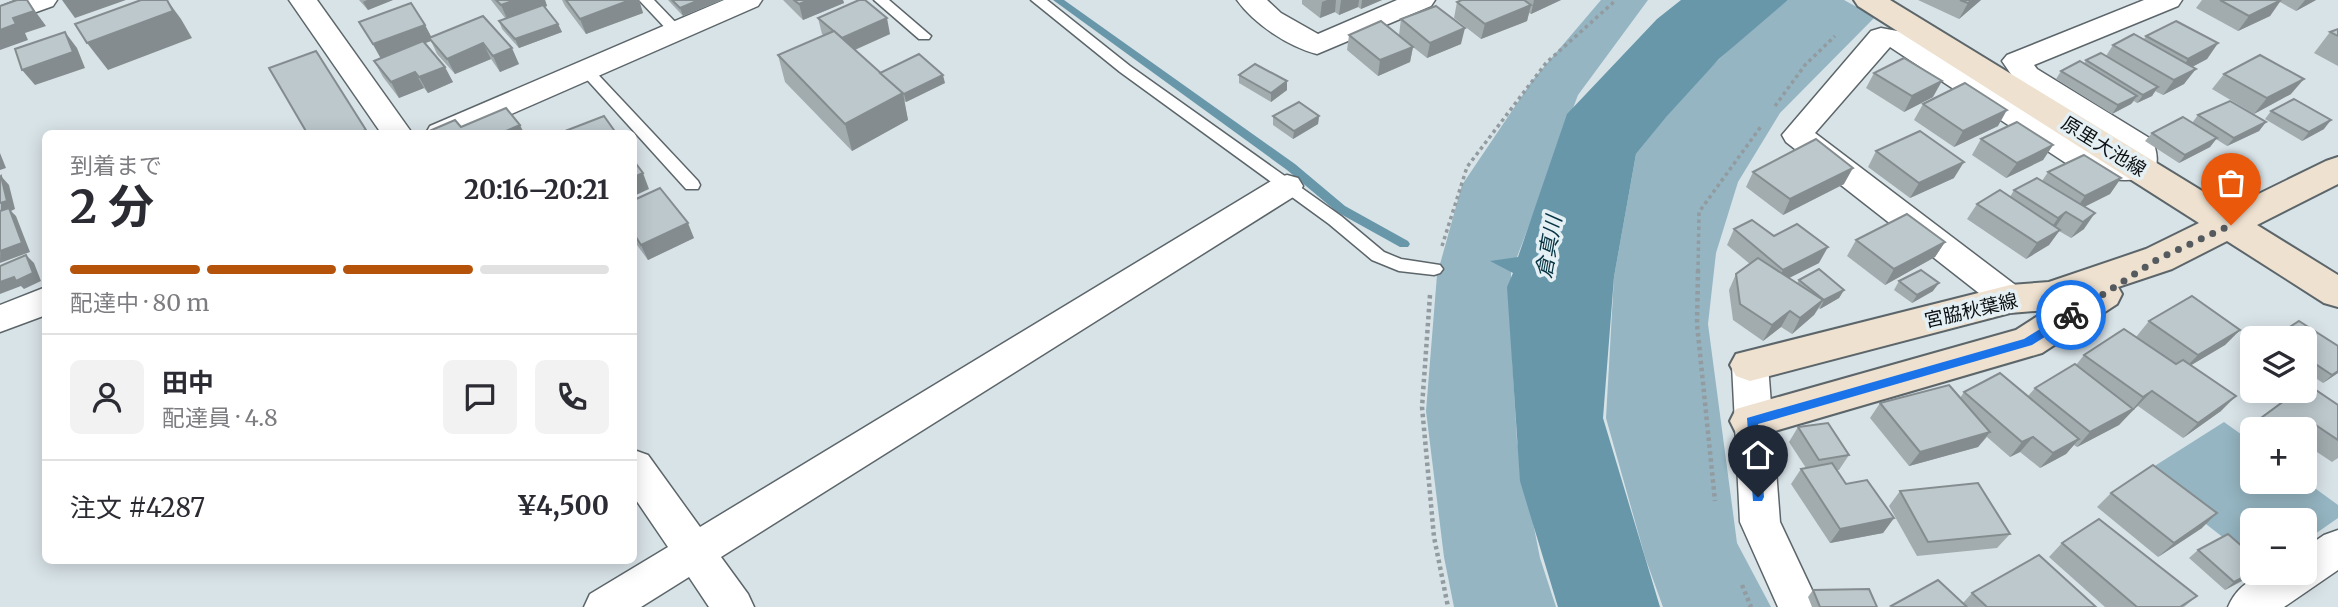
<!DOCTYPE html>
<html lang="ja">
<meta charset="utf-8">
<style>
:root{--surface:#fff;--page:#f2f2f3;--text:#2b2b33;--muted:#7c7c81;--line:#e1e1e2;--accent:#b45309}
body{margin:0;font-family:Merriweather,"Noto Sans JP",serif;background:var(--page);color:var(--text);height:100vh;display:flex;flex-direction:column;font-size:26px;white-space:nowrap}
*{box-sizing:border-box;margin:0}
p{font-size:23px;color:var(--muted)}
.icon{flex:none;width:38px;height:38px;fill:none;stroke:currentColor;stroke-width:2;stroke-linecap:round;stroke-linejoin:round}
.map{position:relative;flex:1;overflow:hidden}
.drawer{position:absolute;left:42px;top:130px;width:595px;height:434px;display:flex;flex-direction:column;background:var(--surface);border-radius:10px;box-shadow:0 4px 18px #0003}
.drawer>*{flex:none}
.controls{position:absolute;left:2240px;top:326px;display:grid;gap:14px}
.controls a{display:grid;place-items:center;width:77px;height:77px;border-radius:10px;background:var(--surface);box-shadow:0 4px 18px #0003;font-size:35px}
.pin{position:absolute;display:grid;place-items:center;width:60px;height:60px;color:#fff;margin:-72px -30px;border-radius:50% 50% 50% 0;rotate:-45deg;box-shadow:0 0 7px #0007}
.pin .icon{rotate:45deg}
.courier{position:absolute;display:grid;place-items:center;width:70px;height:70px;margin:-35px;border:5px solid #1a73e8;border-radius:50%;background:#fff;color:#222;box-shadow:0 2px 9px #0007}
.headline em{font-style:normal;font-weight:700}
.headline div{display:flex;flex-direction:column-reverse}
.headline{display:flex;align-items:center;justify-content:space-between;height:119px;padding:0 28px}
h1{font-size:46px;font-weight:700;line-height:52px}
.bar{display:grid;grid-template-columns:repeat(4,1fr);gap:10px 7px;align-content:center;height:84px;padding:0 28px}
.bar i{height:9px;border-radius:5px;background:var(--line)}
.bar .selected{background:var(--accent)}
.bar p{grid-column:span 4}
.line{display:flex;align-items:center;gap:18px;padding:0 28px;border-top:2px solid var(--line)}
.line div{flex:1}
.round{display:grid;place-items:center;flex:none;width:74px;height:74px;border-radius:10px;background:var(--page)}
.map>svg:first-child{display:block}
.green{fill:#95b5c2}
.water{fill:#6897aa}
.lines{fill:none;stroke-linecap:round;stroke-linejoin:round}
.stream{fill:#6897aa;fill-rule:evenodd}
.lane-casing{stroke:#5c666a;stroke-width:3}
.street-casing{stroke:#5c666a;stroke-width:3}
.secondary-casing{stroke:#5c666a;stroke-width:4}
.path-far1{stroke:#929b9f;stroke-width:3.5;stroke-dasharray:3.5 3.5;stroke-linecap:butt}
.path{stroke:#929b9f;stroke-width:4.5;stroke-dasharray:3.5 3.5;stroke-linecap:butt}
.lane{fill:#fff;fill-rule:evenodd}
.street{fill:#fff;fill-rule:evenodd}
.secondary{fill:#eee1d0;fill-rule:evenodd}
.wall{fill:#a2acaf}
.shaded-wall{fill:#848c8f}
.building{fill:#bcc8cc;stroke:#848c8f;stroke-width:2}
.route{fill:#1a73e8}
.done{stroke:#545a5e;stroke-width:7;stroke-dasharray:0 12.6}
.labels{text-anchor:middle;stroke-width:7;stroke-linejoin:round;paint-order:stroke}
.street-label{font-size:19px;fill:#0d1113;stroke:#e5f0f5}
.water-label{font-size:21px;font-style:italic;fill:#053341;stroke:#e5f0f5}
</style>
<div class="map">
<svg width="2338" height="607" viewBox="0 0 2338 607">
<rect width="100%" height="100%" fill="#d8e3e8"/>
<g class="green">
<polygon points="1601,0 1648,0 1578,95 1511,273 1512,356 1517,441 1540,558 1556,607 1454,607 1444,557 1426,411 1437,275 1462,185 1532,81"/>
<polygon points="1788,0 1844,0 1875,17 1780,113 1738,182 1716,253 1708,324 1737,543 1771,607 1663,607 1645,557 1606,418 1614,277 1636,154 1690,87 1751,29"/>
<polygon points="2224,422 2252,442 2252,481 2305,481 2338,505 2338,518 2305,541 2305,520 2252,520 2252,560 2142,474"/>
</g>
<polygon class="water" points="1681,0 1788,0 1719,59 1667,116 1636,154 1614,277 1603,418 1660,607 1558,607 1520,481 1507,287 1513,273 1490,261 1518,257 1567,114 1657,19"/>
<g class="lines">
<polygon class="stream" points="1053,0 1064,0 1295,164 1345,206 1408,241 1410,244 1408,247 1400,247 1337,212 1287,170"/>
<defs>
<g id="lane">
<polygon points="639,0 654,0 681,28 681,34 671,34"/>
<polygon points="874,0 889,0 931,36 929,39 919,39"/>
<polygon points="1031,0 1047,0 1130,66 1341,216 1384,252 1401,259 1440,265 1443,269 1440,273 1434,275 1399,271 1372,260 1329,224 1120,72"/>
<polygon points="586,65 591,67 698,181 700,185 698,189 686,189 581,73 579,70"/>
</g>
<g id="street">
<polygon points="18,0 57,0 53,6 0,25 0,7"/>
<polygon points="289,0 317,0 412,133 381,133"/>
<polygon points="724,0 762,0 758,6 468,133 426,133 430,126"/>
<path d="M1237 0H1267L1281 13 1318 34 1397 0H1435L1431 6 1317 54C1289 47 1254 24 1237 0Z"/>
<path d="M2144 0H2182L2178 6 2034 65 2037 69 2151 139C2158 150 2159 165 2152 177 2132 182 2104 180 2084 175L1890 47 1815 133 2022 290 2027 299 2022 308 2010 312 1998 308 1786 142 1782 135 1871 31 1881 28 1908 33 2102 157 2125 158V151L2017 83 2002 61 2007 55Z"/>
<polygon points="1287,175 1298,178 1303,186 1298,194 721,557 748,594 754,607 709,607 689,577 641,607 584,607 590,594 668,547 634,497 634,450 648,455 700,527 1276,178"/>
<polygon points="46,287 46,315 0,332 0,305"/>
<polygon points="1750,351 1763,355 1768,365 1780,522 1820,607 1778,607 1740,522 1732,365 1737,355"/>
<path d="M2338 530V570L2284 607H2228C2243 573 2272 572 2305 572V548L2324 535Z"/>
</g>
<polygon id="secondary" points="1854,0 1890,0 2230,208 2326,161 2338,157 2338,184 2257,225 2338,275 2338,307 2324,303 2227,241 2172,269 2118,287 2122,294 2117,304 2042,353 1751,438 1736,433 1730,421 1736,409 2016,330 2047,310 2010,313 1750,381 1736,376 1730,365 1736,354 2010,285 2049,282 2146,249 2199,223 1858,6"/>
</defs>
<use href="#lane" class="lane-casing"/>
<use href="#street" class="street-casing"/>
<use href="#secondary" class="secondary-casing"/>
<g class="path-far1">
<polyline points="1775,106 1805,65 1835,36"/>
<polyline points="1442,246 1467,167 1546,63 1616,0"/>
<polyline points="1698,272 1699,212 1762,125"/>
</g>
<g class="path">
<polyline points="1698,270 1697,324 1715,501"/>
<polyline points="1430,295 1422,407 1434,537 1448,607"/>
<polyline points="1742,585 1751,607"/>
</g>
<use href="#lane" class="lane"/>
<use href="#street" class="street"/>
<use href="#secondary" class="secondary"/>
</g>
<g class="wall">
<polygon points="359,0 393,0 368,10"/>
<polygon points="491,0 545,0 547,6 545,7 558,24 562,32 519,48 502,29 499,21 505,18"/>
<polygon points="562,0 639,0 643,13 586,34 565,6"/>
<polygon points="668,0 722,0 683,16"/>
<polygon points="783,0 843,0 844,3 803,20"/>
<polygon points="1302,0 1382,0 1361,9 1358,7 1339,15 1335,12 1320,18 1302,4"/>
<polygon points="1462,0 1561,0 1531,14 1529,13 1527,21 1481,39 1454,18 1457,2"/>
<polygon points="1918,0 1981,0 1959,19"/>
<polygon points="2202,0 2316,0 2296,11 2280,2 2270,16 2238,31 2196,8"/>
<polygon points="483,16 519,64 500,72 491,59 455,74 437,54 431,41 425,43 453,82 428,93 424,88 399,98 383,77 374,61 381,58 359,22 425,25 431,37"/>
<polygon points="818,18 890,34 855,50 880,73 945,83 906,102 904,101 908,120 852,151 785,82 778,55 824,36 822,34"/>
<polygon points="1401,19 1461,44 1427,58 1413,47 1410,62 1378,76 1347,50 1349,35 1399,35"/>
<polygon points="2338,29 2338,66 2314,53 2330,32"/>
<polygon points="2146,36 2218,43 2207,59 2192,67 2184,84 2163,95 2155,91 2152,96 2137,103 2134,101 2131,104 2112,114 2056,79 2061,71 2084,64 2086,60 2106,56 2113,45 2144,39"/>
<polygon points="1874,73 1933,97 1904,112 1866,88"/>
<polygon points="2224,74 2291,94 2254,114 2212,89"/>
<polygon points="1239,75 1287,90 1271,102 1239,83"/>
<polygon points="1923,104 1998,126 1954,147 1914,120"/>
<polygon points="2271,111 2324,129 2302,141 2265,119"/>
<polygon points="2198,115 2266,122 2259,131 2227,146 2216,139 2210,147 2179,163 2145,141 2152,133 2192,123"/>
<polygon points="1273,116 1319,116 1318,124 1293,139 1273,125"/>
<polygon points="1981,139 2053,145 2043,160 2006,178 1972,155"/>
<polygon points="1876,151 1954,178 1910,198 1868,167"/>
<polygon points="1753,172 1844,184 1783,215 1746,187"/>
<polygon points="2048,172 2121,178 2110,194 2084,207 2084,229 2071,238 2059,231 2049,245 2026,259 1967,219 1977,204 2010,197 2014,190 2042,181"/>
<polygon points="634,200 694,238 648,260 634,241"/>
<polygon points="1734,229 1774,236 1819,263 1789,278 1797,283 1799,280 1844,290 1839,298 1820,309 1819,308 1814,315 1792,334 1781,327 1763,341 1733,320 1729,290 1736,274 1750,264 1727,245"/>
<polygon points="1856,240 1945,242 1935,257 1885,285 1847,256"/>
<polygon points="1899,281 1933,291 1912,303 1894,290"/>
<polygon points="2149,321 2240,330 2225,345 2191,365 2221,411 2183,438 2138,406 2130,412 2119,425 2077,447 2074,445 2066,454 2040,468 2020,452 2010,457 1987,437 1978,447 1909,466 1870,418 1880,403 1960,398 1964,392 2028,396 2035,388 2076,365 2084,355 2136,337"/>
<polygon points="2299,321 2338,373 2323,383 2305,371 2305,338 2274,338"/>
<polygon points="2338,405 2338,458 2332,462 2305,444 2305,429 2252,429 2252,438 2246,434 2261,418"/>
<polygon points="1798,427 1849,455 1839,470 1837,470 1846,484 1894,518 1883,533 1830,543 1791,484 1801,469 1806,468 1789,442"/>
<polygon points="1900,491 2010,534 1997,548 1917,556 1889,506"/>
<polygon points="2111,493 2202,528 2158,557 2097,507"/>
<polygon points="2062,543 2197,596 2184,607 2105,607 2049,557"/>
<polygon points="2198,550 2256,574 2225,590 2189,558"/>
<polygon points="1813,590 1877,607 1812,607 1808,597"/>
<polygon points="1972,593 2096,607 1890,607 1891,606 1963,603"/>
</g>
<g class="shaded-wall">
<polygon points="27,0 46,26 25,33 28,40 0,50 0,30 13,18"/>
<polygon points="62,0 126,0 75,18"/>
<polygon points="167,0 181,19 192,38 108,70 87,43"/>
<polygon points="367,0 393,0 368,10 363,2"/>
<polygon points="515,0 545,0 547,6 508,21 501,5"/>
<polygon points="630,0 639,0 643,13 586,34 580,19"/>
<polygon points="699,0 722,0 683,16 680,8"/>
<polygon points="809,0 843,0 844,3 803,20 799,4"/>
<polygon points="1327,0 1336,0 1335,12 1320,18 1322,2"/>
<polygon points="1341,0 1359,0 1358,7 1339,15"/>
<polygon points="1362,0 1382,0 1361,9"/>
<polygon points="1534,0 1561,0 1531,14"/>
<polygon points="1972,0 1981,0 1959,19 1968,3"/>
<polygon points="2281,0 2270,16 2238,31 2249,16"/>
<polygon points="2305,0 2316,0 2296,11"/>
<polygon points="1531,5 1527,21 1481,39 1485,24"/>
<polygon points="887,18 890,34 845,54 842,39"/>
<polygon points="558,24 562,32 519,48 515,39"/>
<polygon points="425,25 433,40 429,38 431,41 381,59 373,44"/>
<polygon points="1465,28 1461,44 1427,58 1430,43"/>
<polygon points="65,32 77,48 85,68 35,85 22,70"/>
<polygon points="483,43 491,59 455,74 447,59"/>
<polygon points="2218,43 2207,59 2177,75 2188,59"/>
<polygon points="1413,47 1410,62 1378,76 1380,60"/>
<polygon points="512,48 519,64 500,72 493,56"/>
<polygon points="445,67 453,82 428,93 419,77"/>
<polygon points="2196,69 2184,84 2163,95 2174,80"/>
<polygon points="415,72 424,88 399,98 391,82"/>
<polygon points="943,75 945,83 906,102 904,94"/>
<polygon points="2304,79 2291,94 2254,114 2267,98"/>
<polygon points="1287,81 1287,90 1271,102 1271,93"/>
<polygon points="1942,81 1933,97 1904,112 1912,96"/>
<polygon points="2158,87 2152,96 2137,103 2143,95"/>
<polygon points="903,93 908,120 852,151 845,124"/>
<polygon points="2137,96 2131,104 2112,114 2118,105"/>
<polygon points="2007,110 1998,126 1954,147 1963,131"/>
<polygon points="1319,116 1318,124 1293,139 1294,131"/>
<polygon points="2331,120 2324,129 2302,141 2309,132"/>
<polygon points="2266,122 2259,131 2227,146 2234,138"/>
<polygon points="520,125 524,133 501,133"/>
<polygon points="2217,138 2210,147 2179,163 2185,155"/>
<polygon points="2053,145 2043,160 2006,178 2017,163"/>
<polygon points="0,153 6,168 0,170"/>
<polygon points="1964,162 1954,178 1910,198 1919,183"/>
<polygon points="1853,168 1844,184 1783,215 1790,199"/>
<polygon points="643,173 649,189 634,196 634,177"/>
<polygon points="1,176 9,185 15,209 11,211 16,216 30,252 0,263"/>
<polygon points="2121,178 2110,194 2074,212 2085,196"/>
<polygon points="2066,212 2055,228 2047,234 2058,218"/>
<polygon points="2095,213 2084,229 2071,238 2083,222"/>
<polygon points="688,223 694,238 648,260 641,245"/>
<polygon points="2060,230 2049,245 2026,259 2037,243"/>
<polygon points="1945,242 1935,257 1885,285 1894,269"/>
<polygon points="1828,247 1819,263 1775,285 1783,270"/>
<polygon points="26,255 34,263 41,281 24,289 21,286 0,294 0,282"/>
<polygon points="1939,283 1933,291 1912,303 1917,295"/>
<polygon points="1844,290 1839,298 1820,309 1824,300"/>
<polygon points="1823,300 1814,315 1792,334 1800,318"/>
<polygon points="1790,311 1781,327 1763,341 1772,325"/>
<polygon points="2240,330 2225,345 2183,370 2198,355"/>
<polygon points="2338,371 2338,373 2323,383 2332,375"/>
<polygon points="2152,391 2119,425 2077,447 2090,432 2132,410 2143,397"/>
<polygon points="2236,396 2221,411 2183,438 2198,423"/>
<polygon points="1990,432 1978,447 1909,466 1920,452"/>
<polygon points="2033,437 2020,452 2010,457 2022,442"/>
<polygon points="2079,439 2066,454 2040,468 2053,453"/>
<polygon points="2217,513 2202,528 2158,557 2174,543"/>
<polygon points="1894,518 1883,533 1830,543 1840,529"/>
<polygon points="2253,572 2257,572 2225,590 2234,582"/>
</g>
<g class="building">
<polygon points="17,0 27,0 34,11 13,18 16,24 0,30 0,6"/>
<polygon points="141,0 167,0 173,11 87,43 75,24"/>
<polygon points="496,0 515,0 501,5"/>
<polygon points="566,0 630,0 580,19"/>
<polygon points="672,0 699,0 680,8"/>
<polygon points="794,0 809,0 799,4"/>
<polygon points="859,0 865,0 887,18 842,38 818,18"/>
<polygon points="1462,0 1524,0 1531,5 1485,24 1457,2"/>
<polygon points="1960,0 1972,0 1968,3"/>
<polygon points="2220,0 2281,0 2249,16"/>
<polygon points="411,3 425,25 373,44 359,22"/>
<polygon points="543,5 558,24 515,39 499,21"/>
<polygon points="1436,6 1465,28 1430,43 1401,19"/>
<polygon points="483,16 512,48 493,56 483,43 447,59 429,38"/>
<polygon points="1381,21 1413,47 1380,60 1349,35"/>
<polygon points="2176,21 2218,43 2188,59 2146,36"/>
<polygon points="2338,29 2338,36 2330,32"/>
<polygon points="834,31 903,93 845,124 778,55"/>
<polygon points="65,32 73,52 22,70 15,49"/>
<polygon points="2134,34 2196,69 2174,80 2113,45"/>
<polygon points="423,41 445,67 419,77 415,72 391,82 374,61"/>
<polygon points="316,51 366,130 357,133 307,133 269,68"/>
<polygon points="2101,53 2158,87 2143,95 2086,60"/>
<polygon points="919,54 943,75 904,94 880,73"/>
<polygon points="2260,55 2304,79 2267,98 2224,74"/>
<polygon points="1904,58 1942,81 1912,96 1874,73"/>
<polygon points="2080,61 2137,96 2118,105 2061,71"/>
<polygon points="1255,64 1287,81 1271,93 1239,75"/>
<polygon points="1965,83 2007,110 1963,131 1923,104"/>
<polygon points="2294,99 2331,120 2309,132 2271,111"/>
<polygon points="2230,101 2266,122 2234,138 2198,115"/>
<polygon points="1299,102 1319,116 1294,131 1273,116"/>
<polygon points="506,108 520,125 501,133 427,132 455,120 461,127"/>
<polygon points="604,116 616,133 560,133"/>
<polygon points="2183,117 2217,138 2185,155 2152,133"/>
<polygon points="2017,122 2053,145 2017,163 1981,139"/>
<polygon points="1920,131 1964,162 1919,183 1876,151"/>
<polygon points="1816,139 1853,168 1790,199 1753,172"/>
<polygon points="2084,155 2121,178 2085,196 2048,172"/>
<polygon points="634,161 643,173 634,177"/>
<polygon points="1,176 7,201 0,203 0,177"/>
<polygon points="2037,178 2095,213 2083,222 2066,212 2058,218 2014,190"/>
<polygon points="660,188 688,223 641,245 634,234 634,200"/>
<polygon points="2000,190 2060,230 2037,243 1977,204"/>
<polygon points="9,208 22,243 0,251 0,211"/>
<polygon points="1907,214 1945,242 1894,269 1856,240"/>
<polygon points="1752,220 1774,236 1797,224 1828,247 1783,270 1734,229"/>
<polygon points="26,255 33,273 16,281 14,277 0,282 0,266"/>
<polygon points="1758,258 1823,300 1800,318 1790,311 1772,325 1740,304 1736,274"/>
<polygon points="1819,269 1844,290 1824,300 1799,280"/>
<polygon points="1921,270 1939,283 1917,295 1899,281"/>
<polygon points="2192,296 2240,330 2198,355 2149,321"/>
<polygon points="2299,321 2338,346 2338,371 2332,375 2305,357 2305,338 2274,337"/>
<polygon points="2124,329 2176,364 2183,360 2236,396 2198,423 2152,391 2143,397 2084,355"/>
<polygon points="2075,364 2133,409 2090,432 2035,388"/>
<polygon points="2000,373 2079,439 2053,453 2033,437 2022,442 1964,392"/>
<polygon points="2307,384 2338,405 2338,440 2311,422 2301,429 2278,429 2261,418 2299,390 2305,390 2305,386"/>
<polygon points="1949,385 1990,432 1920,452 1880,403"/>
<polygon points="1828,423 1849,455 1819,460 1798,427"/>
<polygon points="1832,463 1846,484 1867,480 1894,518 1840,529 1801,469"/>
<polygon points="2153,465 2217,513 2174,543 2111,493"/>
<polygon points="1978,483 2010,534 1928,542 1900,491"/>
<polygon points="2099,519 2197,596 2180,607 2137,607 2062,543"/>
<polygon points="2228,534 2252,555 2253,572 2234,582 2198,550"/>
<polygon points="2039,555 2096,607 1987,607 1972,593"/>
<polygon points="1938,580 1967,607 1893,607 1891,606"/>
<polygon points="1869,589 1877,607 1820,607 1813,590"/>
</g>
<polygon class="route" points="2071,310 2077,315 2075,318 2032,345 1758,424 1764,497 1762,501 1753,501 1747,418 2024,339"/>
<g class="lines">
<polyline class="done" points="2071,315 2158,259 2231,225"/>
</g>
<g class="labels">
<g class="street-label">
<text transform="translate(2104 146) rotate(32)" y="7">原里大池線</text>
<text transform="translate(1971 310) rotate(-13)" y="7">宮脇秋葉線</text>
</g>
<g class="water-label">
<text transform="translate(1549 247) rotate(-80)" y="7">倉真川</text>
</g>
</g>
</svg>
<div class="controls">
<a><svg class="icon" aria-label="layers" viewBox="0 0 24 24"><path d="M12 4l9 5-9 5-9-5zM3 14l9 5 9-5"/></svg></a>
<a>+</a>
<a>−</a>
</div>
<div class="pin" style="left:2231px;top:225px;background:#ea580c"><svg class="icon" aria-label="bag" viewBox="0 0 24 24"><path d="M5 8h14l-1 12H6zM9 8a3 3 0 0 1 6 0"/></svg></div>
<div class="pin" style="left:1758px;top:497px;background:#1f2937"><svg class="icon" aria-label="home" viewBox="0 0 24 24"><path d="M3 11l9-7 9 7M6 9v11h12V9"/></svg></div>
<div class="courier" style="left:2071px;top:315px"><svg class="icon" aria-label="bike" viewBox="0 0 24 24"><circle cx="6" cy="16" r="4"/><circle cx="18" cy="16" r="4"/><path d="M6 16l4-8h5l3 8M10 8l3 8H6M13 5h3"/></svg></div>
<section class="drawer">
<div class="headline"><div><h1>2 分</h1><p>到着まで</p></div><em>20:16–20:21</em></div>
<div class="bar"><i class="selected"></i><i class="selected"></i><i class="selected"></i><i></i><p>配達中 · 80 m</p></div>
<div class="line" style="height:126px"><a class="round"><svg class="icon" aria-label="person" viewBox="0 0 24 24"><circle cx="12" cy="8" r="4"/><path d="M4 21q1-7 8-7t8 7"/></svg></a><div><b>田中</b><p>配達員 · 4.8</p></div><a class="round"><svg class="icon" aria-label="chat" viewBox="0 0 24 24"><path d="M4 5h16v11H9l-5 4z"/></svg></a><a class="round"><svg class="icon" aria-label="phone" viewBox="0 0 24 24"><path d="M5 4h4l2 5-3 2q2 4 5 5l2-3 5 2v4C11 20 4 13 5 4z"/></svg></a></div>
<div class="line" style="height:91px"><div>注文 #4287</div><b>¥4,500</b></div>
</section>
</div>
